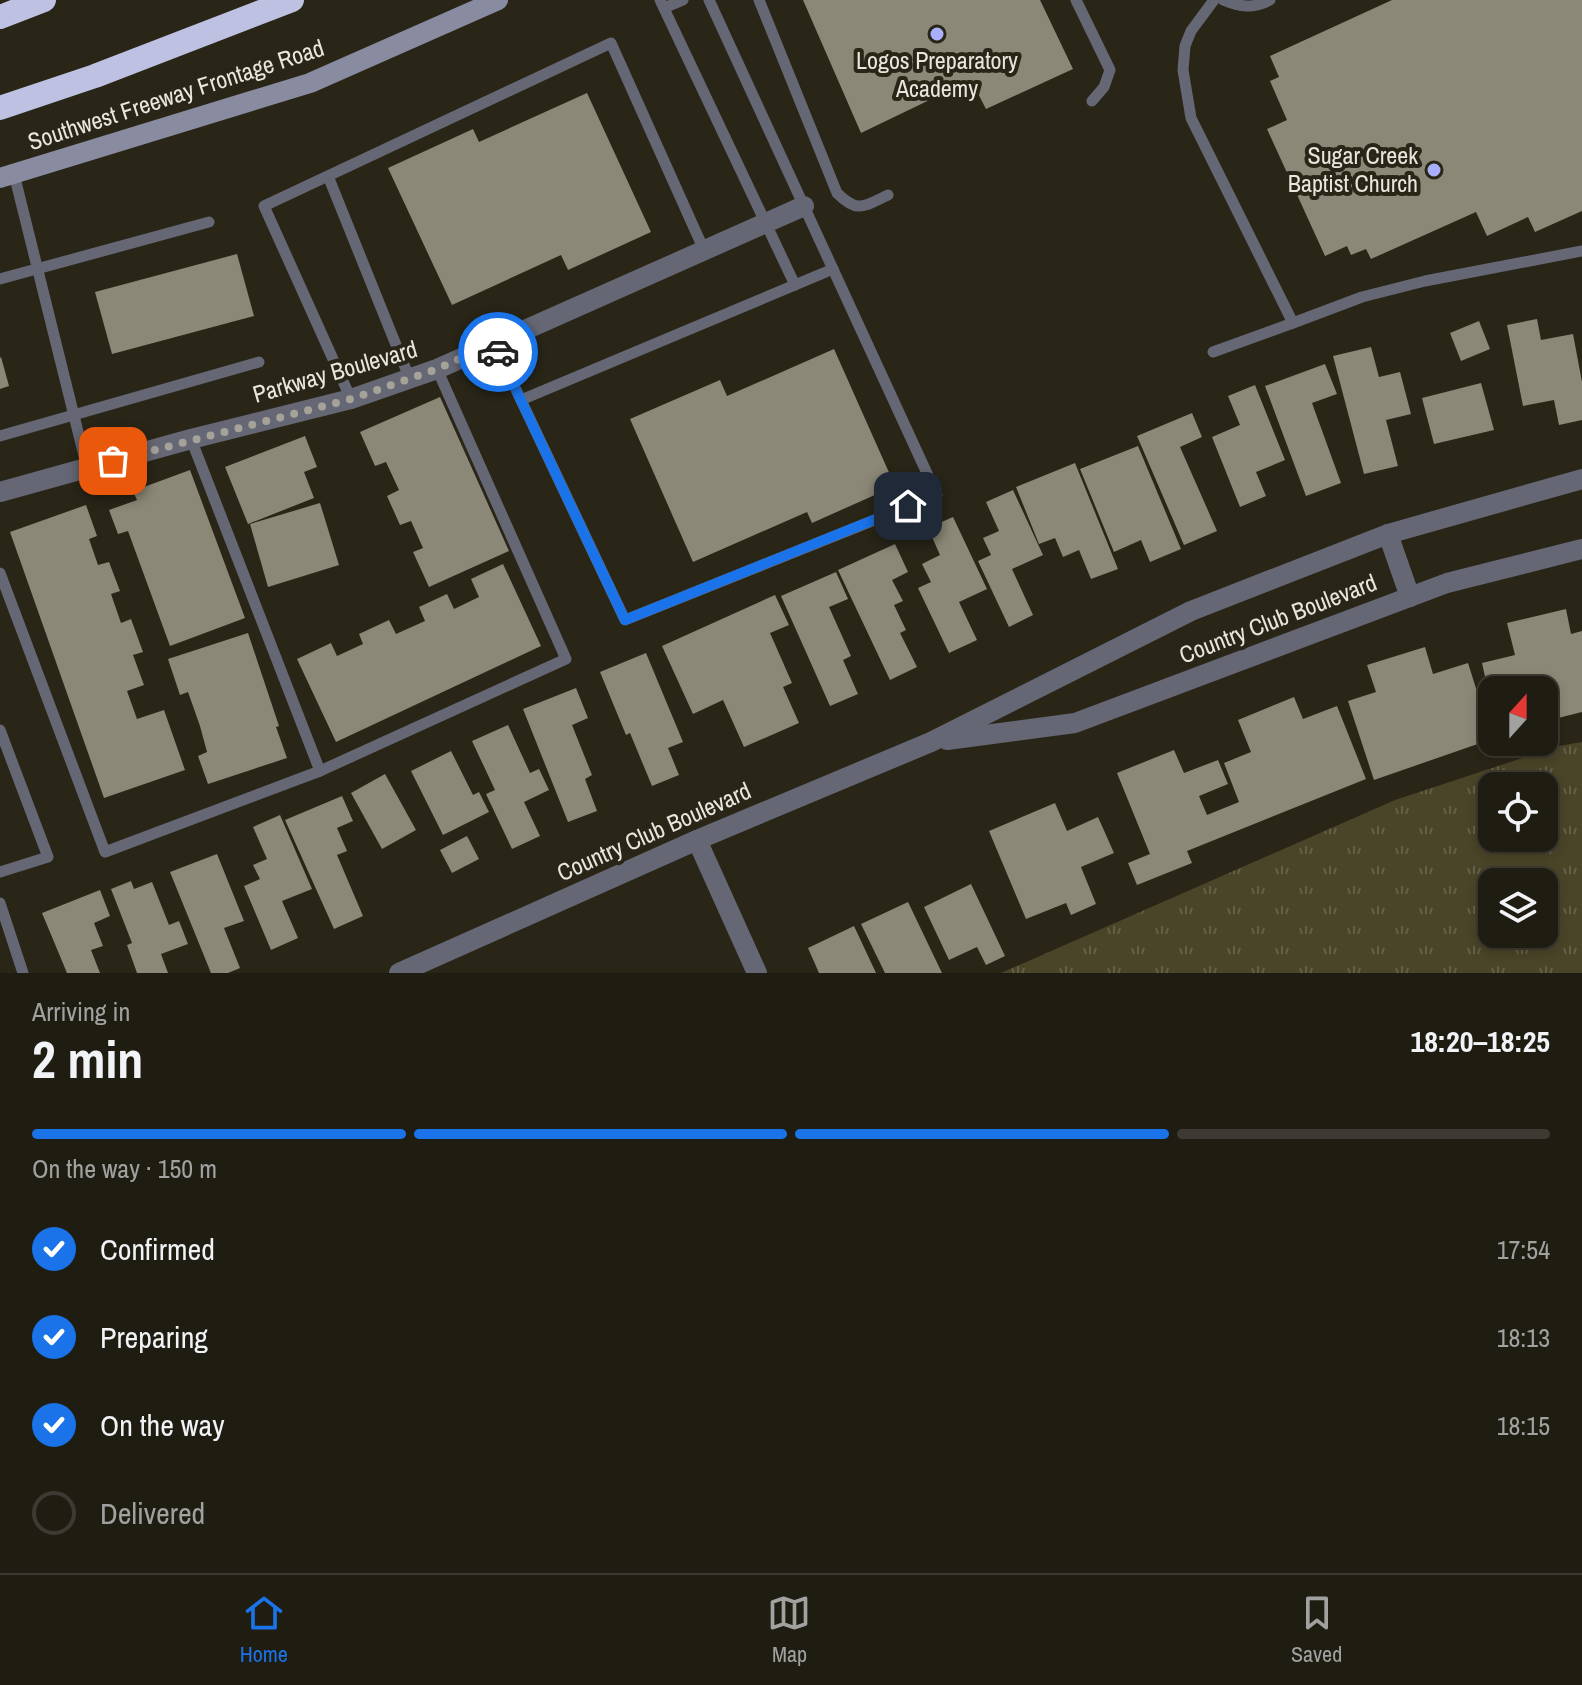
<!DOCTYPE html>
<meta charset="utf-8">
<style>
:root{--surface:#1f1c12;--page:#2c2920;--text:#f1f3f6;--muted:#a1a19f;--line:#3c3a32;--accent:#1a73e8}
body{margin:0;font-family:"Archivo Narrow",sans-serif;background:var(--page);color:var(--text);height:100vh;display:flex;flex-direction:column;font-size:30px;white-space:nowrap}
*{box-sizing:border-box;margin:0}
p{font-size:26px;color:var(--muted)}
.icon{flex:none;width:44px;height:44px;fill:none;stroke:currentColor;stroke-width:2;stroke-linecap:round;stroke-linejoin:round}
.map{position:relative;height:973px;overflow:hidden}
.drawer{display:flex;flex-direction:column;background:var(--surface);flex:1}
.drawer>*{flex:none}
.needle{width:52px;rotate:21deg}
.fabs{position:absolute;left:1478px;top:676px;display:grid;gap:16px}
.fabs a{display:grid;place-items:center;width:80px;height:80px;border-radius:16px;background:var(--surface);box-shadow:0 4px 12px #0003,0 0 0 2px var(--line);font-size:40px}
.pin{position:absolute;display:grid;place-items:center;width:68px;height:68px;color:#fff;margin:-34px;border-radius:16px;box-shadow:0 4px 12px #0006}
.courier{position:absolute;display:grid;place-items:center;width:80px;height:80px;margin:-40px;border:6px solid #1a73e8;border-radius:50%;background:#fff;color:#222;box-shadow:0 2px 10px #0007}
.overview em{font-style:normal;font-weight:700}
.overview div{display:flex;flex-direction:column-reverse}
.overview{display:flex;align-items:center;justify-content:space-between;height:136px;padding:0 32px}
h1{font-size:52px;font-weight:700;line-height:60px}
.bar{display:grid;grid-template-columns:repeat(4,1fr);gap:12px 8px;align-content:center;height:96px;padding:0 32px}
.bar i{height:10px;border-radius:6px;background:var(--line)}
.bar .on{background:var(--accent)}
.bar p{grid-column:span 4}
ol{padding:0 32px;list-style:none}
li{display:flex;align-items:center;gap:24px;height:88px}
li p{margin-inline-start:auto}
li .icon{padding:8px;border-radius:50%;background:var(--accent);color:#fff;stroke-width:4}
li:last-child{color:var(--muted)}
li i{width:44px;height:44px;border:4px solid var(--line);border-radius:50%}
.menu{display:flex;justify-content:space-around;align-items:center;height:112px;border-top:2px solid var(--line);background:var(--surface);font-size:22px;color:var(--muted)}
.menu a{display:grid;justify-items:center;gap:4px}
.menu .on{color:var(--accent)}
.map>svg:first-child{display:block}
.grass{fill:url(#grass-tufts);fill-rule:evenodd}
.building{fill:#8b8877}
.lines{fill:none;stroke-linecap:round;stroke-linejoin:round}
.lane{stroke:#656774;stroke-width:11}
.street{stroke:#656774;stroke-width:20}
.secondary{stroke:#898ba0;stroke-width:20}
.highway{stroke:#bec1e2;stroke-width:24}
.done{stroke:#a5a399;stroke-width:8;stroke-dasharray:0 14.4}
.route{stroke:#1a73e8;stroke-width:10}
.poi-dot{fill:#aaaffb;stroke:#292618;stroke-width:3}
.labels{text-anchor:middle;stroke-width:8;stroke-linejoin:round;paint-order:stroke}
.poi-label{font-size:24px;fill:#e8e7de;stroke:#292618}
.street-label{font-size:24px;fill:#e8e7de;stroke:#292618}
</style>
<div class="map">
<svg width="1582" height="973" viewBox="0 0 1582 973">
<defs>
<pattern id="grass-tufts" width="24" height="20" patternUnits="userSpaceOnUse" patternTransform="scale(2)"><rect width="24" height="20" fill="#4a4428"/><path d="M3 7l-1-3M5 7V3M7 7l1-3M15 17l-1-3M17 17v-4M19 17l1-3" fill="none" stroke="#645f47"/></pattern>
</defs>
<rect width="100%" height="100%" fill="#292618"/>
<path class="grass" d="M1582 742V973H1001L1395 800 1559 746ZM1492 786H1544V838H1492ZM1492 882H1544V934H1492Z"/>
<g class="building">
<polygon points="803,0 1040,0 1073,69 986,109 971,80 861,133"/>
<polygon points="1392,0 1582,0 1582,211 1535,232 1528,217 1487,236 1476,212 1371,259 1366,249 1351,255 1347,246 1325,256 1267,129 1287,120 1270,81 1279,77 1270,56"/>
<polygon points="587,93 651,232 568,270 561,255 452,305 388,168 473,129 479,142"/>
<polygon points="237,254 254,316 112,354 95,292"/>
<polygon points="1537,319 1541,340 1573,334 1582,382 1582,420 1559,425 1554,400 1523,406 1507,325"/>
<polygon points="1479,321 1490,349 1461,361 1450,333"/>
<polygon points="1371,347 1379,377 1400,372 1411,414 1386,420 1398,466 1364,474 1333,356"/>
<polygon points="834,349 895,486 812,523 807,512 693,562 630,419 720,380 727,396"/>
<polygon points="1,357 9,386 0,389 0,358"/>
<polygon points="1325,364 1337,394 1312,403 1341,483 1306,496 1265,386"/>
<polygon points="1481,383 1494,430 1434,444 1422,398"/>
<polygon points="1255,385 1285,460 1256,472 1266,496 1240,507 1212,437 1240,425 1228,396"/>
<polygon points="440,397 509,551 429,587 413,552 423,548 411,521 400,525 387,496 399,490 386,462 375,466 360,432"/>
<polygon points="1192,413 1202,437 1180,447 1217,531 1184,545 1137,436"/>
<polygon points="305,436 317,467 304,472 314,498 248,524 225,467"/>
<polygon points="1138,446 1181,549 1150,562 1141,540 1114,552 1080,469"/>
<polygon points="1075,463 1118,569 1091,579 1079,550 1063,557 1055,538 1039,544 1016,487"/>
<polygon points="190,470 245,618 170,646 128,531 118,534 109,510 137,500 133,491"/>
<polygon points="1013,490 1043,555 1012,569 1033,615 1009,627 978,561 991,555 983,538 999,531 986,502"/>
<polygon points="320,503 339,565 268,587 250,524"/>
<polygon points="86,505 97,536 89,539 98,565 109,562 120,591 111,594 121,623 131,619 143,652 133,655 144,685 127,691 137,719 164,710 185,770 104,798 10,532"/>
<polygon points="953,517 987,589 959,602 977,640 949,653 918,588 931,582 922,564 940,555 928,528"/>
<polygon points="895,544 908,572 892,580 903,601 894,605 906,630 900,633 917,667 890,680 838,570"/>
<polygon points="503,564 541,646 336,742 297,659 331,643 337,656 363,644 359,634 389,620 396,634 425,621 419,607 447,594 454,609 479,597 471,579"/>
<polygon points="836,572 848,599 829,607 851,656 843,660 858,694 830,706 781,596"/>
<polygon points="775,595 789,625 770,633 792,683 783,687 799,723 744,747 723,700 693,714 662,646"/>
<polygon points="1566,609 1571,634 1582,631 1582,712 1558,718 1556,709 1544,712 1544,690 1492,690 1491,703 1482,663 1515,655 1507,623"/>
<polygon points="248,633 279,726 276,727 287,758 208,784 198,756 207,752 200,726 188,692 180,695 168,659"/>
<polygon points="1425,647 1433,674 1468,663 1492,739 1374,780 1348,701 1376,692 1367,665"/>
<polygon points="646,653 683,742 668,748 679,775 652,786 630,733 626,735 600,672"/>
<polygon points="576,688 588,718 572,725 592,775 585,779 597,811 568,822 523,709"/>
<polygon points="1294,697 1303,719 1337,706 1366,779 1187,851 1192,863 1137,885 1128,863 1150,854 1117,773 1174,750 1184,773 1218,760 1228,784 1199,796 1207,815 1239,802 1224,763 1251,752 1238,720"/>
<polygon points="508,725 530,773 539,769 549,790 524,802 540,836 512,849 486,794 495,790 472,741"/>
<polygon points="451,751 473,795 479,792 489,812 443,835 411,771"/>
<polygon points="385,774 416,830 382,849 351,793"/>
<polygon points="342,796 353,821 337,828 347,851 337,855 363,916 334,929 285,820"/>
<polygon points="1055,803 1067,831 1098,817 1114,853 1081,867 1096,904 1071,915 1066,903 1026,919 989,831"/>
<polygon points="280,815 312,889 282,901 298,938 271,950 244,886 260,879 253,865 267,859 253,827"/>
<polygon points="467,836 479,859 452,873 440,850"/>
<polygon points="217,854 244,921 224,928 240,968 228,973 211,973 170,872"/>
<polygon points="131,881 134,889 152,882 169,925 179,921 188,944 161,954 168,973 137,973 127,945 132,943 111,889"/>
<polygon points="971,884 1005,956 986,965 977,947 949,960 924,907"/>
<polygon points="100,890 110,916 94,923 103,946 91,950 100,973 67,973 42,913"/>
<polygon points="908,902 942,973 885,973 861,924"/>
<polygon points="854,926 876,973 819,973 808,948"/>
</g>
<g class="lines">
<g class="lane">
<polyline points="660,0 795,285"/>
<path d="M759 0 837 193C858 214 864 206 888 195"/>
<polyline points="1076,0 1110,70 1104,87 1092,101"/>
<polyline points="1214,0 1191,31 1185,46 1183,70 1191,118 1293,323 1362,297 1425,281 1582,251"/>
<path d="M1223 0C1240 7 1253 9 1270 0"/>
<polyline points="664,8 683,0"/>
<polyline points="14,174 87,468"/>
<polyline points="328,176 409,377"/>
<polyline points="0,279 209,222"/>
<polyline points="494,343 625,620 937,495 709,0"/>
<polyline points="1213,352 1293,323"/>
<polyline points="351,399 264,206 611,43 704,250"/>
<polyline points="521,400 833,269"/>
<polyline points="0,436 259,362"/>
<polyline points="191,439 320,771"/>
<polyline points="0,573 105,852 320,771 566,659 437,369"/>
<polyline points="0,730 48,857 0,872"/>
<polyline points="0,903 23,973"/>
</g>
<g class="street">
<polyline points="0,492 191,439 351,399 437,369 804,206"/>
<polyline points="1388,534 1410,597"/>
<polyline points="947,740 1075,723 1447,583 1582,549"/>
<polyline points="697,840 757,973"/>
<polyline points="399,973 697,840 931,742 1191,611 1388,534 1582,479"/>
</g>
<polyline class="secondary" points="0,178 310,83 498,0"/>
<g class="highway">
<polyline points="0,17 44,0"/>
<polyline points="0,108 95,76 292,0"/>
</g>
</g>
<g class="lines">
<polyline class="done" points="113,461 351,399 437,369 494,343 498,352"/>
<polyline class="route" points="498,352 625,620 908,506"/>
</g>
<g class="poi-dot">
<circle cx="937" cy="34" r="8"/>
<circle cx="1434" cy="170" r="8"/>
</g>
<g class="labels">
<g class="poi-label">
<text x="937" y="69">Logos Preparatory<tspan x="937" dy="28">Academy</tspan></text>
<text x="1418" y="164" text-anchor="end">Sugar Creek<tspan x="1418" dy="28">Baptist Church</tspan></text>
</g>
<g class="street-label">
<text transform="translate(176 95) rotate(-18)" y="8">Southwest Freeway Frontage Road</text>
<text transform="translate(335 372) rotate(-16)" y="8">Parkway Boulevard</text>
<text transform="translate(1278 619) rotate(-21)" y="8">Country Club Boulevard</text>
<text transform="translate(654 832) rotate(-24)" y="8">Country Club Boulevard</text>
</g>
</g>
</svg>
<div class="fabs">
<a><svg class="needle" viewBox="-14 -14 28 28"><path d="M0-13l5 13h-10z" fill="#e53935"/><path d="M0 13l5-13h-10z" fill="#a1a19f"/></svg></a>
<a><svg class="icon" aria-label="locate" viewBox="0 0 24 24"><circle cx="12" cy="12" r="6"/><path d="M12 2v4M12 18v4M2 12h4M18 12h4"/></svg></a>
<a><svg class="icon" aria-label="layers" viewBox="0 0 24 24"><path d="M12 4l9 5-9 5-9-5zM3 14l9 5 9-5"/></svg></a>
</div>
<div class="pin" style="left:113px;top:461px;background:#ea580c"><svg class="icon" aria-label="bag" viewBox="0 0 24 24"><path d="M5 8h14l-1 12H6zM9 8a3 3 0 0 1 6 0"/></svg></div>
<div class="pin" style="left:908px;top:506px;background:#1f2937"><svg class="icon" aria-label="home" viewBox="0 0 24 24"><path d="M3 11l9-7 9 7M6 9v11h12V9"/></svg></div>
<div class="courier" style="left:498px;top:352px"><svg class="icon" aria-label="car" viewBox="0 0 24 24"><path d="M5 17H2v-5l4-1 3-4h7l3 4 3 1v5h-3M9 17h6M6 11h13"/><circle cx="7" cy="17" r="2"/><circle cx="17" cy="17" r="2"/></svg></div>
</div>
<section class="drawer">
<div class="overview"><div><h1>2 min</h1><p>Arriving in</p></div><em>18:20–18:25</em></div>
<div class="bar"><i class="on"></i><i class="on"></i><i class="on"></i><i></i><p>On the way · 150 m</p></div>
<ol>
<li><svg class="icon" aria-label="check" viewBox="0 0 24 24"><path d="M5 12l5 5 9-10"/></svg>Confirmed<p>17:54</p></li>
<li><svg class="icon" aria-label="check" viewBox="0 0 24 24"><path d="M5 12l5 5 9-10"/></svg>Preparing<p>18:13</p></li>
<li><svg class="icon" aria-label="check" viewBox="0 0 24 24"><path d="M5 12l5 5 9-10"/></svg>On the way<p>18:15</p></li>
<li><i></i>Delivered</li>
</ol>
</section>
<nav class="menu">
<a class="on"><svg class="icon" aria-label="home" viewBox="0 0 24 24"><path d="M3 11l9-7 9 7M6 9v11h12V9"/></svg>Home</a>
<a><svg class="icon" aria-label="map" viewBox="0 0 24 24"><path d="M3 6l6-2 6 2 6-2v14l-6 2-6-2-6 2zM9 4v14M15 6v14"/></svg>Map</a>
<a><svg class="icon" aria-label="saved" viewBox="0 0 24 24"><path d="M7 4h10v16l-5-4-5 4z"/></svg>Saved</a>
</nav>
